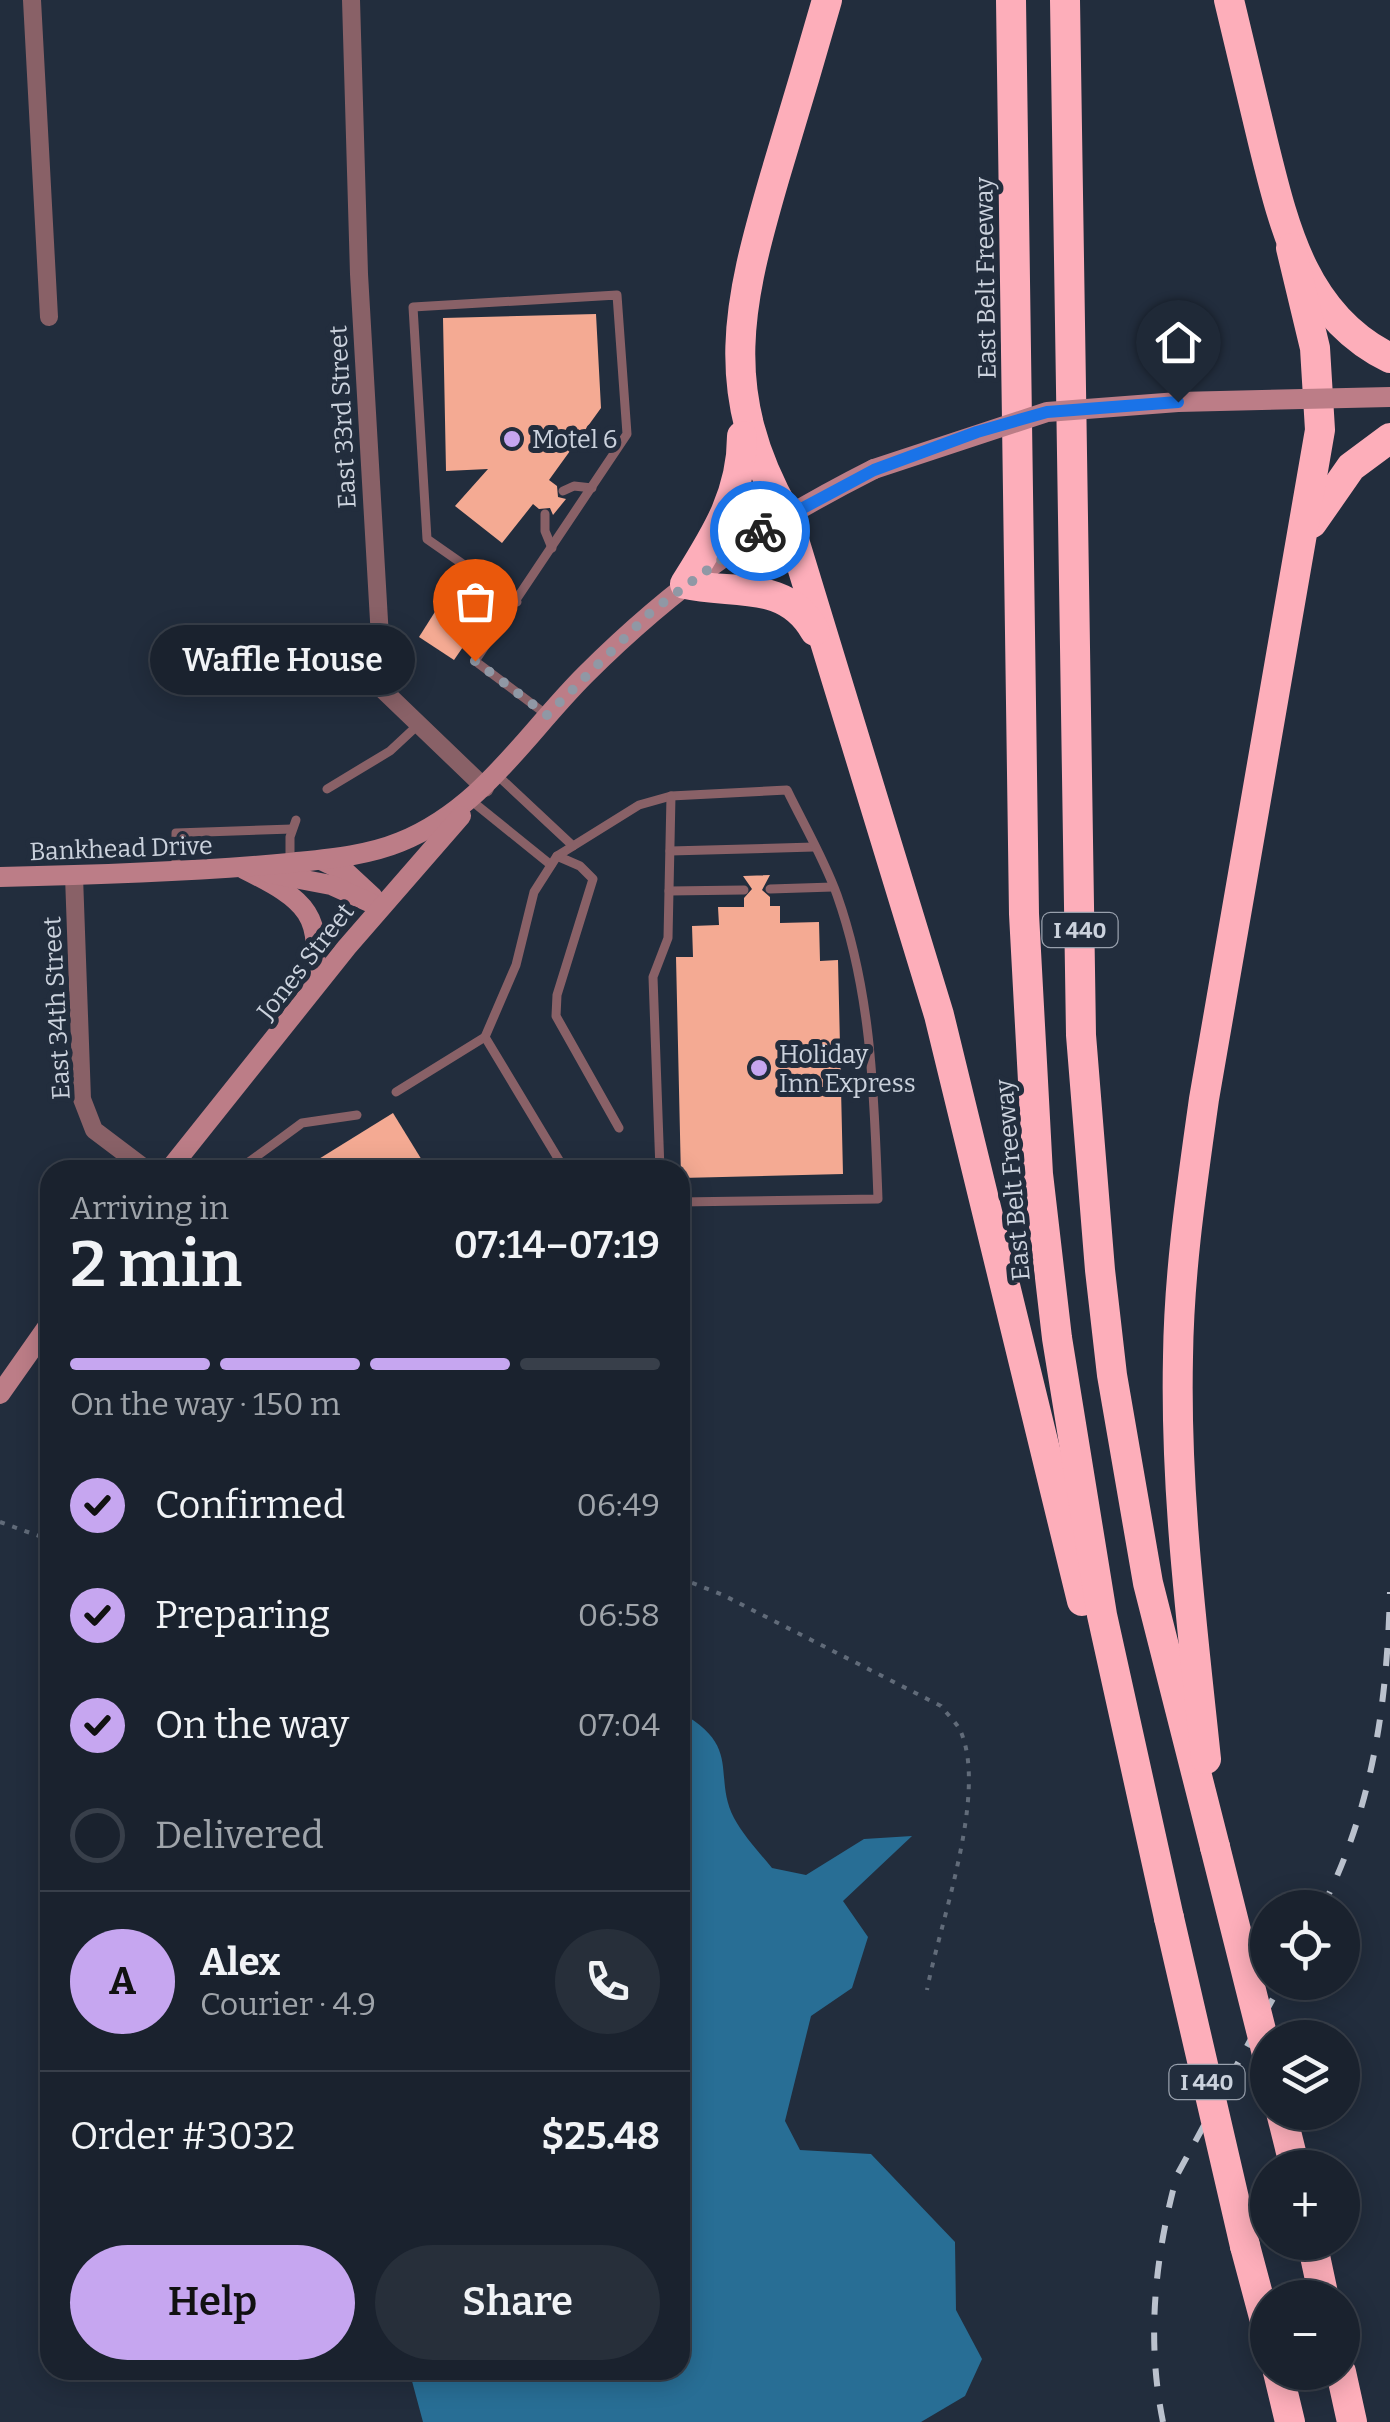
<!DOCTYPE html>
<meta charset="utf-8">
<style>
:root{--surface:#1a222e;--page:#272f3a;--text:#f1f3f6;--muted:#9fa4aa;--line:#383f4a;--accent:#c6a6f0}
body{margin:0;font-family:Bitter,serif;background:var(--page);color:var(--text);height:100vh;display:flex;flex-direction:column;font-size:38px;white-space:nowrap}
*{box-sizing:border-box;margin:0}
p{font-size:32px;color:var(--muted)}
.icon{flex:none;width:55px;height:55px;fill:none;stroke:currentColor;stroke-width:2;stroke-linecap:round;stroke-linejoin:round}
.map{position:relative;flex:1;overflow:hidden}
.sheet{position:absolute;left:40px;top:1160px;width:650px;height:1220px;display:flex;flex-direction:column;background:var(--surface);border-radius:30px;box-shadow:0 5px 25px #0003,0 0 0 2px var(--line)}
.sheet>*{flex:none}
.buttons{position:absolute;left:1250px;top:1890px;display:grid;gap:20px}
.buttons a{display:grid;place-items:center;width:110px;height:110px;border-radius:50%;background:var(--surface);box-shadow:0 5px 25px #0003,0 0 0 2px var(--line);font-size:50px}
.pin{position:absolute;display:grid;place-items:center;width:85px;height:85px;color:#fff;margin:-102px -42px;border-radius:50% 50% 50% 0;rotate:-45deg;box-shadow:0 0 10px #0007}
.pin .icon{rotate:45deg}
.courier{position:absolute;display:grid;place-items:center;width:100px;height:100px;margin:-50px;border:8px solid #1a73e8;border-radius:50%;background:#fff;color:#222;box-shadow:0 2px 12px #0007}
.bubble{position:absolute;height:70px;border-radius:35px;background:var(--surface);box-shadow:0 5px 25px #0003,0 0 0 2px var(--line);font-size:32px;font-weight:600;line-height:70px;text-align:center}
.summary em{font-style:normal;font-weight:600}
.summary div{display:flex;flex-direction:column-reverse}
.summary{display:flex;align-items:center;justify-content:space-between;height:170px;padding:0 30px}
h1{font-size:65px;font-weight:600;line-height:75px}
.bar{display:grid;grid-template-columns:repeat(4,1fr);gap:15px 10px;align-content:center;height:120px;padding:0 30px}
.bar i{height:12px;border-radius:8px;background:var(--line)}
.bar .current{background:var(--accent)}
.bar p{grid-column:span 4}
.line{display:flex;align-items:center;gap:25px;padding:0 30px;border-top:2px solid var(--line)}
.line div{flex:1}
.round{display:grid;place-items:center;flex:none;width:105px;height:105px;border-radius:52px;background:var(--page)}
ol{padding:0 30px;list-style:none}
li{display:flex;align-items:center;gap:30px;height:110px}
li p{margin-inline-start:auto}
li .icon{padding:10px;border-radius:50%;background:var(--accent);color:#111;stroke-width:4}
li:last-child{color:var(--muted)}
li i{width:55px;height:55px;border:5px solid var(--line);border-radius:50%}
.action{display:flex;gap:20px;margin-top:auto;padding:20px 30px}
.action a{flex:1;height:115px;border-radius:60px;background:var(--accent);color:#111;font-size:40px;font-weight:600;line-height:115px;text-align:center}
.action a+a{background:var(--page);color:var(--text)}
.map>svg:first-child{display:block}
.water{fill:#286e95}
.building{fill:#f4aa93}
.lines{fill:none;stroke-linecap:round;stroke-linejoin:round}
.path{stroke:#616b79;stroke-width:4;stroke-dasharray:5 8;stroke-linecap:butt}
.lane{stroke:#896167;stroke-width:9}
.street{stroke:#896167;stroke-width:18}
.secondary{stroke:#bc7d87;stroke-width:20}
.highway{stroke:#fdaeba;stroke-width:30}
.rail{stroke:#bac1cd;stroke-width:6;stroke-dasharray:18 18;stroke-linecap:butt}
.secondary-bridge{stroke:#bc7d87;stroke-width:20}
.highway-bridge{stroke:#fdaeba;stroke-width:30}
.done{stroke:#9098a5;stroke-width:10;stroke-dasharray:0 18}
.route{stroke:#1a73e8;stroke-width:12}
.poi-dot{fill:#c6a6f0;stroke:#222d3d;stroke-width:4}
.labels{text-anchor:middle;stroke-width:10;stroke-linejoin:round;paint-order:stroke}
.shield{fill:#222d3d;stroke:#98a0ad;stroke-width:2.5}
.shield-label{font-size:22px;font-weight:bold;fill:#cbd2dd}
.street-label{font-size:25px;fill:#cbd2dd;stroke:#222d3d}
.poi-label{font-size:25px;fill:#cbd2dd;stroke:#222d3d;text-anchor:start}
</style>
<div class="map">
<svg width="1390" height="2422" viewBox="0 0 1390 2422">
<rect width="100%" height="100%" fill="#222d3d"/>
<path class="water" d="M680 1712C743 1747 712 1775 734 1818 743 1835 759 1852 772 1868L806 1875 864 1839 912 1836 843 1901 868 1937 852 1988 811 2016 785 2121 800 2150 871 2154 955 2242 956 2310 982 2359 965 2396 921 2422H423L409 2370H680Z"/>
<g class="building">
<polygon points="596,314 601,408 549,480 557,486 558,497 566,499 553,515 550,508 539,509 533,504 502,543 455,506 488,469 446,471 443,318"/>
<polygon points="438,607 474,631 454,660 419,637"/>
<polygon points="770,875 762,890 770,897 770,906 780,906 780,923 819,922 820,961 838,960 843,1174 681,1178 676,957 693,957 692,926 719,925 718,907 744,907 744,898 752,889 743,876"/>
<polygon points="393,1113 428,1170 301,1170"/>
</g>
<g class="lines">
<g class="path">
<polyline points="0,1522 50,1540"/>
<path d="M680 1578 723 1595 941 1706C946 1713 956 1722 960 1730 989 1792 939 1925 927 1990"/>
</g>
<g class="lane">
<polyline points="563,491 574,486 592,488"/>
<polyline points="545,514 545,531 552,548"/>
<polyline points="517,602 427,539 413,307 617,295 627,434 475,661 547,715"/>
<polyline points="497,775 573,846"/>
<polyline points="327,789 390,751 419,724"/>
<polyline points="473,802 551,865"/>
<polyline points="670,851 814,847"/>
<polyline points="557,856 580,866 593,879 557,995 556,1016 619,1128"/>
<polyline points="290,861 290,837 296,820"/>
<polyline points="176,870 176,833 292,829"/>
<polyline points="770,889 833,887"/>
<polyline points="669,891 744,890"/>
<polyline points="396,1092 485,1037"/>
<polyline points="238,1170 302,1123 357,1115"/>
<path d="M565 1170 485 1037 516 965 534 892 557 856 639 805 671 796 787 790C804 825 824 859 837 895 872 994 874 1095 878 1199L680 1202"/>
<polyline points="660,1170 653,977 668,938 671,796"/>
</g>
<g class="street">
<polyline points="32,0 49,317"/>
<polyline points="351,0 359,274 383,690 485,788"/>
<polyline points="74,876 82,1099 94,1130 147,1170"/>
</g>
<g class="secondary">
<polyline points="321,860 346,872 373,897"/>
<path d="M244 869C306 900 327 915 310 989"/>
<polyline points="268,873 331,885 380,907"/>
<path d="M0 877C96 875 193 872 289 863 326 859 366 856 400 842 482 809 525 735 585 675 676 584 759 527 874 469"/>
<polyline points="169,1170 347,947 461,816"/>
<polyline points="0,1394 50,1323"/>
</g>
<g class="highway">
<path d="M827 0C810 59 793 117 775 176 738 303 716 391 786 514L939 1015 1082 1601"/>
<polyline points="1011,0 1024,914 1038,1174 1057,1338 1102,1615 1169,1918"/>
<polyline points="1065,0 1081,1035 1100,1270 1112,1375 1148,1583 1215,1847"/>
<path d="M1229 0C1240 47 1252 95 1263 142 1284 227 1304 316 1390 358"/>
<path d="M742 436C742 495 715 536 685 584 732 595 786 579 815 631"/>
<polyline points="1312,523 1351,467 1390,438"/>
<path d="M1206 1759C1192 1625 1175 1492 1178 1357 1179 1270 1192 1185 1204 1099L1320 430 1315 348 1291 248"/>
<polyline points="1281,2112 1295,2168"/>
<polyline points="1312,2242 1324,2298"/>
<polyline points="1245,2246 1268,2332"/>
<polyline points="1278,2372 1290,2422"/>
<polyline points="1341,2372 1352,2422"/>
</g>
<g class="rail">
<path d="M1322 1908C1373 1808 1387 1703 1390 1592"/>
<path d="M1163 2422C1146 2339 1155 2256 1177 2175L1282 1982"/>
</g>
<polyline class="secondary-bridge" points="874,469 1047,412 1178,402 1390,397"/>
<g class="highway-bridge">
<polyline points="1215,1847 1268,2058"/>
<polyline points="1169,1918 1245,2246"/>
</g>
</g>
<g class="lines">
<polyline class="done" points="475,661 547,715 652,611 760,531"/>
<polyline class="route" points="760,531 874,470 977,432 1047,412 1178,402"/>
</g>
<g class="poi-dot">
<circle cx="512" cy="439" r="10"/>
<circle cx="759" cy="1068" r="10"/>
</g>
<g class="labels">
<g class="shield">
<rect x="1042.5" y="913" width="75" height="34" rx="8"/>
<rect x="1169.5" y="2065" width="75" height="34" rx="8"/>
</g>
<g class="shield-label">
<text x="1080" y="938">I 440</text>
<text x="1207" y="2090">I 440</text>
</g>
<g class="street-label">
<text transform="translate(985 278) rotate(-91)" y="9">East Belt Freeway</text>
<text transform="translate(342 417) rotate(-93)" y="9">East 33rd Street</text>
<text transform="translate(121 848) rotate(-2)" y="9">Bankhead Drive</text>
<text transform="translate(305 961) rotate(-52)" y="9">Jones Street</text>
<text transform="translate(56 1008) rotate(-93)" y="9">East 34th Street</text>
<text transform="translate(1012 1180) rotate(-95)" y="9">East Belt Freeway</text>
</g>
<g class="poi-label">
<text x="532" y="448">Motel 6</text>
<text x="779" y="1063">Holiday<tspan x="779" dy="29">Inn Express</tspan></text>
</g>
</g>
</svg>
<div class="buttons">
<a><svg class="icon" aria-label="locate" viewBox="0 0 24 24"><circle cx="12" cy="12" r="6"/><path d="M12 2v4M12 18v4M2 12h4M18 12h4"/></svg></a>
<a><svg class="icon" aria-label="layers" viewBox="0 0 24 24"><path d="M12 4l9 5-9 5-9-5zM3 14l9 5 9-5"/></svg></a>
<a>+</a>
<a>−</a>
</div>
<div class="pin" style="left:475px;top:661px;background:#ea580c"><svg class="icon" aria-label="bag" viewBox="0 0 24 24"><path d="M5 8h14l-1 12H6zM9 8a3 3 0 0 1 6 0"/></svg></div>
<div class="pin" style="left:1178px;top:402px;background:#1f2937"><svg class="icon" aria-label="home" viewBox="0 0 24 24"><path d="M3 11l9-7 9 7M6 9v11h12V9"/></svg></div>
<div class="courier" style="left:760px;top:531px"><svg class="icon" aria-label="bike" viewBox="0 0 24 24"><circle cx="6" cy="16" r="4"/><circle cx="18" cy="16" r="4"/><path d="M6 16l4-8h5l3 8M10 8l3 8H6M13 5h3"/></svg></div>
<div class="bubble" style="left:150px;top:625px;width:265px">Waffle House</div>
<section class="sheet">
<div class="summary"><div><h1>2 min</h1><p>Arriving in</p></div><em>07:14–07:19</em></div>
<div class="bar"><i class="current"></i><i class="current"></i><i class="current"></i><i></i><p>On the way · 150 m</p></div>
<ol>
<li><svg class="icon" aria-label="check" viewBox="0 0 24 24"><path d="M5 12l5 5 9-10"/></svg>Confirmed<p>06:49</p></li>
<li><svg class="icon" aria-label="check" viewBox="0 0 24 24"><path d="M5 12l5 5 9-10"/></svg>Preparing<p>06:58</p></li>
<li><svg class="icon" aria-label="check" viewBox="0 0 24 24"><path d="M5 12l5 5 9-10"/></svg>On the way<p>07:04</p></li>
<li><i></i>Delivered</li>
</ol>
<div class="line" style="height:180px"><b class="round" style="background:var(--accent);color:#111">A</b><div><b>Alex</b><p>Courier · 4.9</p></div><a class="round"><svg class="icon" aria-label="phone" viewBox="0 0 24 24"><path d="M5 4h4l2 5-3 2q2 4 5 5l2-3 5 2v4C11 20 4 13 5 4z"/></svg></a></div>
<div class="line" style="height:130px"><div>Order #3032</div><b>$25.48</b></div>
<div class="action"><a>Help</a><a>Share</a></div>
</section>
</div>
